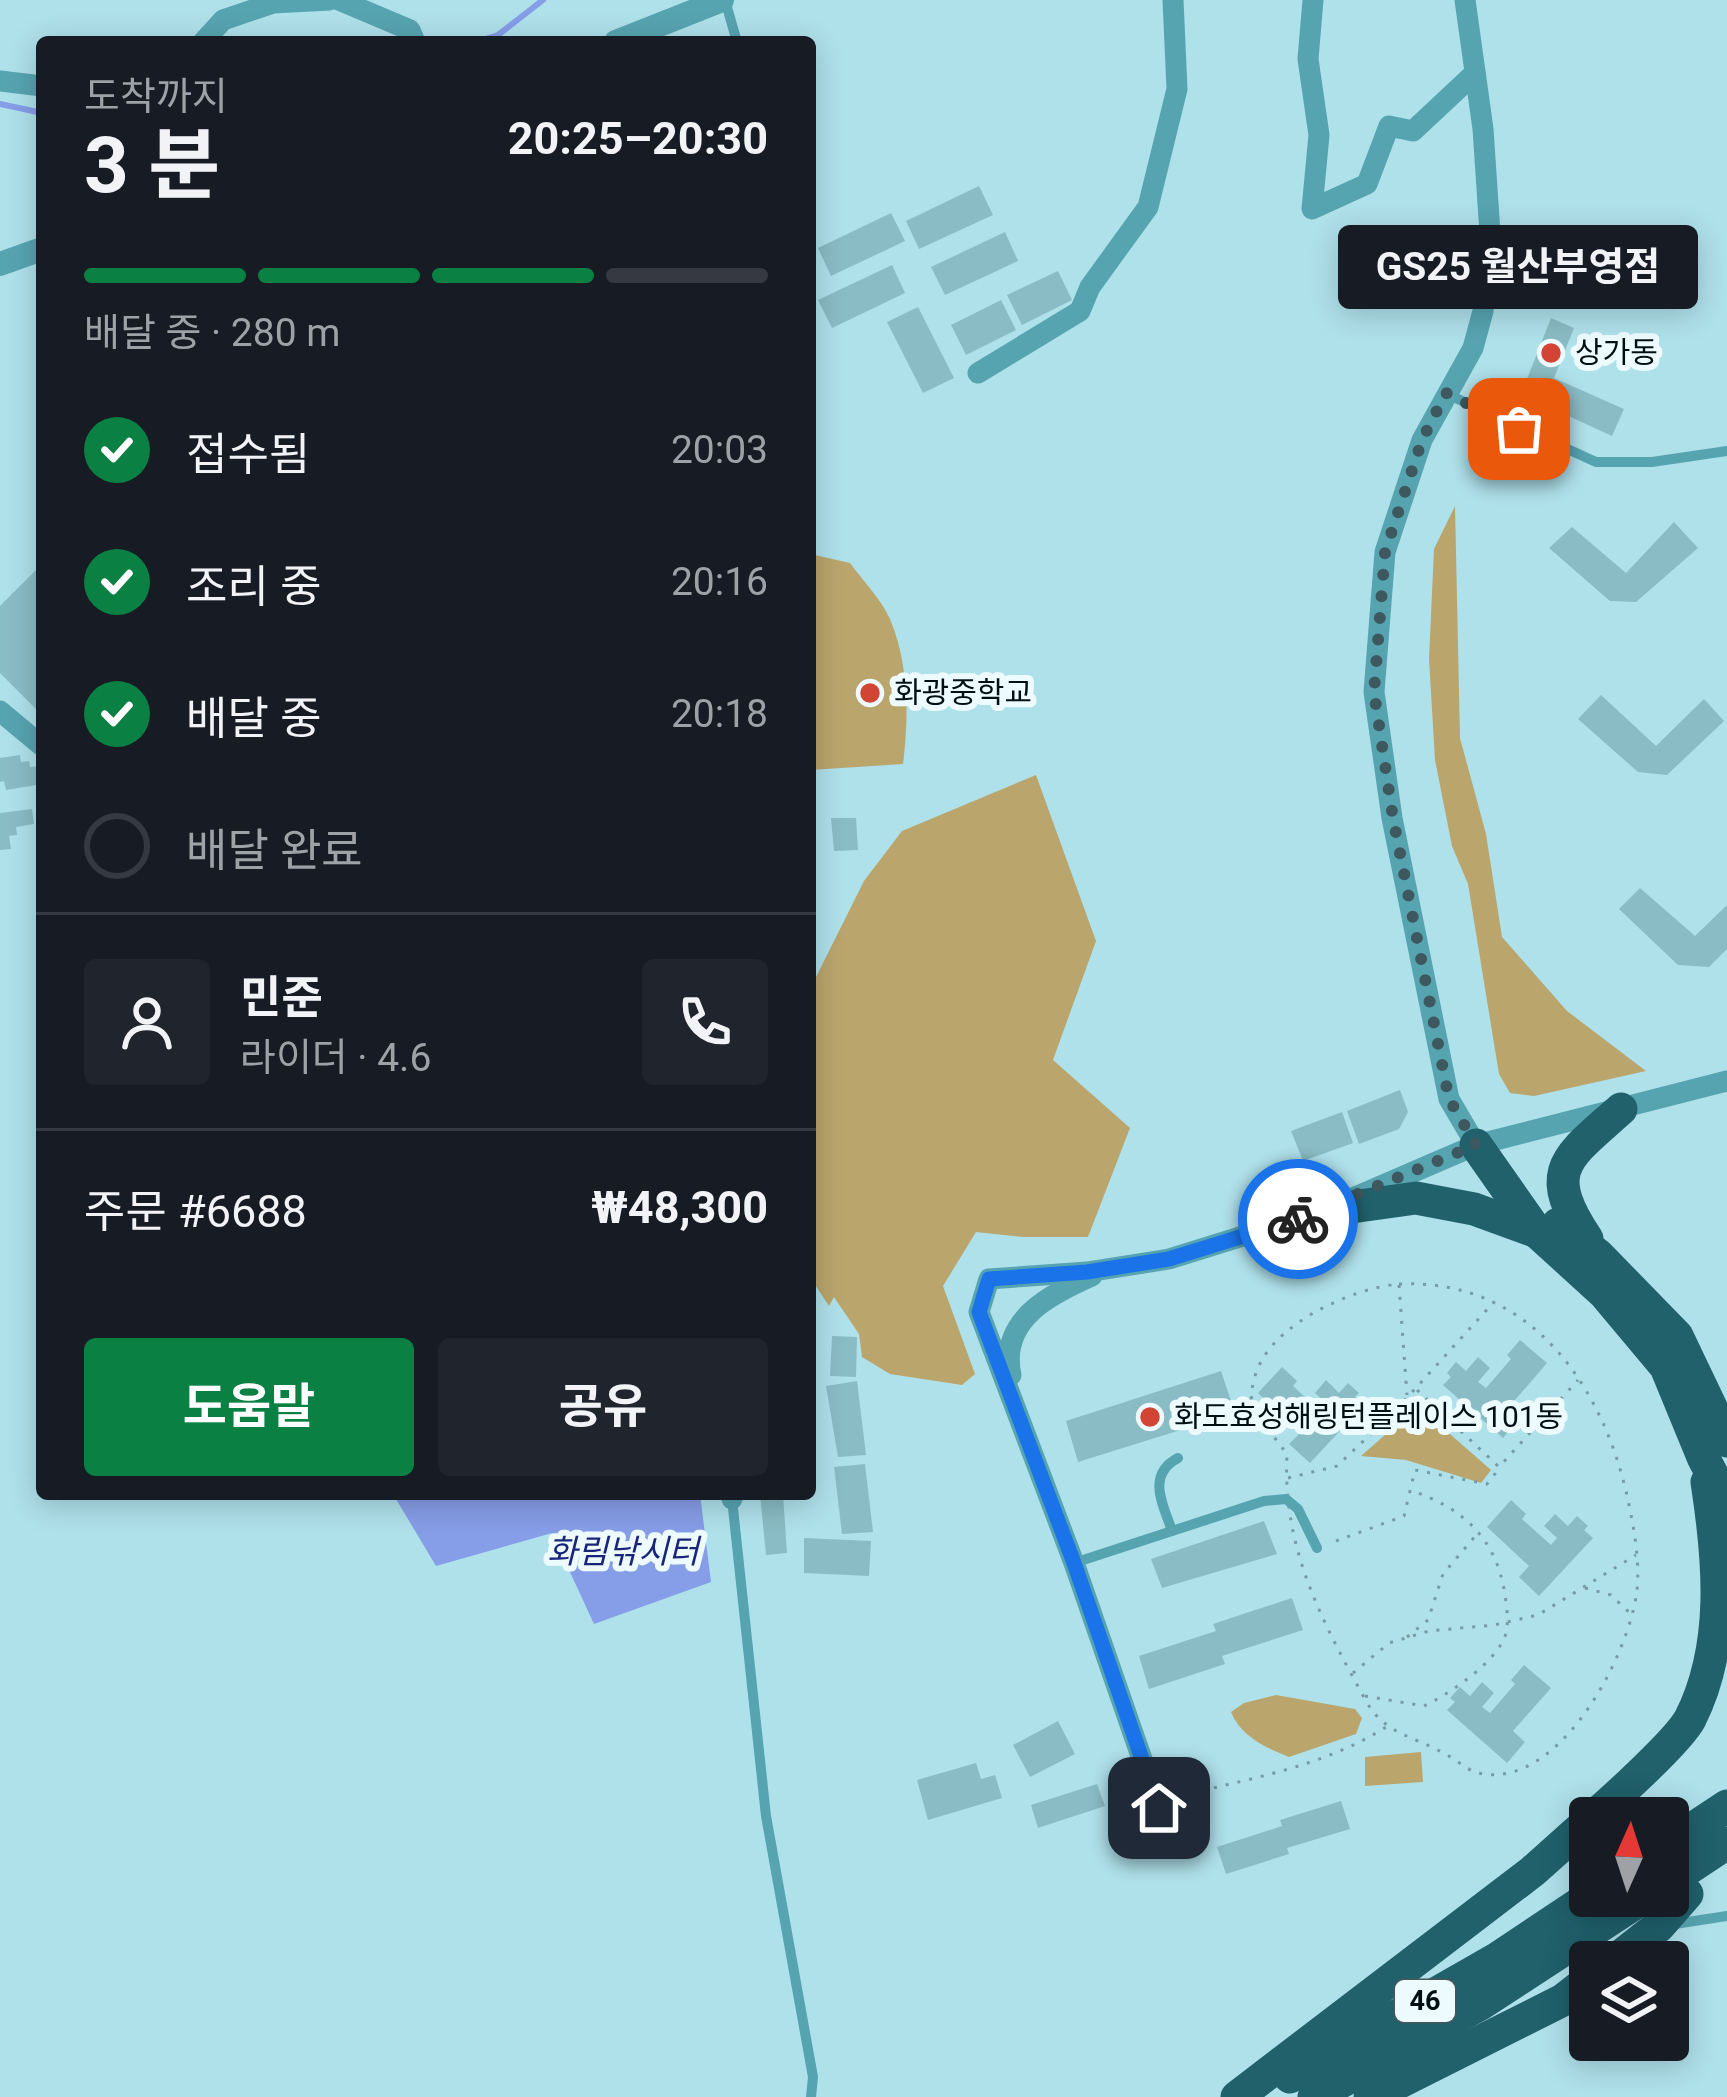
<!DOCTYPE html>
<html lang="ko">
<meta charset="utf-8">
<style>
:root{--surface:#171b24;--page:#20242c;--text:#f1f3f6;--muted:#9ea1a6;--line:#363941;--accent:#0b8043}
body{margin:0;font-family:Roboto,"Noto Sans KR",sans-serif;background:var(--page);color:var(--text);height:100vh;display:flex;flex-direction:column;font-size:45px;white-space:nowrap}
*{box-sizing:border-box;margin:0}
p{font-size:39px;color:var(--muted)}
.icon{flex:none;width:66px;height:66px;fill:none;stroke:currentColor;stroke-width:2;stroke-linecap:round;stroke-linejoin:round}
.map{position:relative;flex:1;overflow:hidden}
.side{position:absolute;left:36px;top:36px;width:780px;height:1464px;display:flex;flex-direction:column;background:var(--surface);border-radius:12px;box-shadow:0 6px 30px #0003}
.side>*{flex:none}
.needle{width:78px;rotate:3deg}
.buttons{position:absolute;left:1569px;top:1797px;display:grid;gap:24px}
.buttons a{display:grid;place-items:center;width:120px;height:120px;border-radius:12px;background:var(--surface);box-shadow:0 6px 30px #0003;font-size:60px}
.pin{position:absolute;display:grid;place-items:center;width:102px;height:102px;color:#fff;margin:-51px;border-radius:24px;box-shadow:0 6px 18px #0006}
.courier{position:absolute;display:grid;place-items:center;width:120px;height:120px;margin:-60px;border:9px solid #1a73e8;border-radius:50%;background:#fff;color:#222;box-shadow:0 3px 15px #0007}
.bubble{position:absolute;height:84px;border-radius:12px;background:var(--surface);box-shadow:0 6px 30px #0003;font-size:39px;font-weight:700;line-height:84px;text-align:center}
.summary em{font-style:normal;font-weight:700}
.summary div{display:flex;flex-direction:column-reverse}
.summary{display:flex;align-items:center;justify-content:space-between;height:204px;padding:0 48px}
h1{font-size:78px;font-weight:700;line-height:90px}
.bar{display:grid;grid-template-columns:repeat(4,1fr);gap:18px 12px;align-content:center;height:144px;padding:0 48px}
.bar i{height:15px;border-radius:9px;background:var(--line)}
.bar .current{background:var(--accent)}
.bar p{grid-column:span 4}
.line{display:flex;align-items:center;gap:30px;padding:0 48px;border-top:3px solid var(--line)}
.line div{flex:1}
.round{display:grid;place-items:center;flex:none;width:126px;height:126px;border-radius:12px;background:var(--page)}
ol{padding:0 48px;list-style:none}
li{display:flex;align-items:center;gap:36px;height:132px}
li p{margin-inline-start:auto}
li .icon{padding:12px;border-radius:50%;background:var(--accent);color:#fff;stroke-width:4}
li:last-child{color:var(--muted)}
li i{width:66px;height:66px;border:6px solid var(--line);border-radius:50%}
.primary-button{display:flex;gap:24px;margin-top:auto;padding:24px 48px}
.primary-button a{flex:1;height:138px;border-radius:12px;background:var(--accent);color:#fff;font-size:48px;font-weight:700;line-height:138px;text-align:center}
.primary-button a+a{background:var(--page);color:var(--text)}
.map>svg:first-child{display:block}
.green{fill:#baa56c}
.water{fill:#869de8}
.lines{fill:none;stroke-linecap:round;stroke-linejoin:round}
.stream{stroke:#869de8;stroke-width:6}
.building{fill:#8abcc5}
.path{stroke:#759ca4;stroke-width:3;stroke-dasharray:3 9;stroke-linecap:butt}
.service{stroke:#57a4b1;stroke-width:10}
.minor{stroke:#57a4b1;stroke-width:21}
.tertiary{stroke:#57a4b1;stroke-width:24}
.trunk{stroke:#20616c;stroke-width:33}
.done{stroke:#3d585f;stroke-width:12;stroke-dasharray:0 21.6}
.route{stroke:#1a73e8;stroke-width:15}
.poi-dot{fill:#d24534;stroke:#edfbfe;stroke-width:4.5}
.labels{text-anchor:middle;stroke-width:12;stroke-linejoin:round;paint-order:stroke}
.shield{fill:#edfbfe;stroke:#47565a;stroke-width:3}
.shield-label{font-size:27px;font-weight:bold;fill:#000f13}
.poi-label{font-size:30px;fill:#000f13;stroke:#edfbfe;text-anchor:start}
.water-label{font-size:33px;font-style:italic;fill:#1a247a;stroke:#edfbfe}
</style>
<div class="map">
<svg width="1727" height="2097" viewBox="0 0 1727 2097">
<rect width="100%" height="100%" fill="#afe1eb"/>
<g class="green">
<polygon points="1455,506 1460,738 1486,834 1502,937 1567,1011 1646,1071 1534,1096 1510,1093 1499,1074 1468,884 1452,846 1435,760 1429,659 1434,549"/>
<path d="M810 554 850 563C863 581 881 599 890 619 909 665 909 715 903 764L810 770Z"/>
<polygon points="1036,775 1096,941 1053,1060 1130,1128 1088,1237 1023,1237 976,1232 943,1286 975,1374 962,1385 890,1374 862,1357 859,1334 834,1297 829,1306 810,1277 810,989 864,881 902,831"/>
<polygon points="1418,1406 1491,1470 1481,1483 1406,1460 1361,1456"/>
<path d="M1276 1695 1355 1709 1362 1718 1356 1734 1289 1757C1265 1747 1241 1737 1231 1712L1244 1703Z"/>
<polygon points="1421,1752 1423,1782 1365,1786 1365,1757"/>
</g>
<polygon class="water" points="393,1494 700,1494 711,1582 594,1624 552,1533 436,1566"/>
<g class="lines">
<g class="stream">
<polyline points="476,42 498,35 543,0"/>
<polyline points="0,104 42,113"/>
</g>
</g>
<g class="building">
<polygon points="979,186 993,215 919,249 906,221"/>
<polygon points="891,213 905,241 831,276 818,248"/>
<polygon points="1005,232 1018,261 945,295 931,267"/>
<polygon points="892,265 905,293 832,328 818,300"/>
<polygon points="1058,271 1072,300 1022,325 1007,295"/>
<polygon points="1001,300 1016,330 966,355 951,325"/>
<polygon points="918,307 954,378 923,393 887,322"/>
<polygon points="1551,318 1574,328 1554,378 1624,409 1612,436 1521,394"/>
<polygon points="1674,522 1698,548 1636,602 1610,601 1549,548 1572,527 1626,573"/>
<polygon points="42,564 42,715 0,673 0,606"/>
<polygon points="1601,695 1656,746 1704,699 1724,721 1667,775 1638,772 1578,719"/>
<polygon points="20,755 21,762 29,761 30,767 42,766 42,784 6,790 4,781 0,782 0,758"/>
<polygon points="32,809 34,824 16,827 17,835 9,836 11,849 0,850 0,813"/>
<polygon points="831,818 856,818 858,850 834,851"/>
<polygon points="1640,888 1695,936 1727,905 1727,949 1709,967 1678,965 1619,909"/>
<polygon points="1400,1090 1408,1112 1399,1129 1359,1144 1347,1111"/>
<polygon points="1342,1112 1353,1143 1303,1161 1291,1131"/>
<polygon points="832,1336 857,1337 856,1377 830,1376"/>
<polygon points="1520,1340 1547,1363 1509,1407 1521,1417 1503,1438 1443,1385 1451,1377 1447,1373 1456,1362 1466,1371 1478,1357 1490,1368 1478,1382 1486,1388 1511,1359 1507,1355"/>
<polygon points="1282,1367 1297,1381 1293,1386 1321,1412 1328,1405 1315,1393 1326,1380 1339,1393 1348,1383 1359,1393 1355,1397 1364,1405 1310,1463 1289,1444 1300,1433 1258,1393"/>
<polygon points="1221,1371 1235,1413 1078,1462 1066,1421"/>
<polygon points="857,1381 866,1455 838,1457 826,1386"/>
<polygon points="865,1464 873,1532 842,1534 834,1467"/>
<polygon points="760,1494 783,1494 787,1553 766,1555"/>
<polygon points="1511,1500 1526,1514 1522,1519 1551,1545 1557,1538 1544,1526 1555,1514 1568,1526 1577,1516 1588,1526 1584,1530 1593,1538 1539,1596 1519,1577 1529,1566 1487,1527"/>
<polygon points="1264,1521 1277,1554 1162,1588 1151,1559"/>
<polygon points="804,1538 871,1541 869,1576 804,1573"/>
<polygon points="1292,1598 1303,1630 1222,1656 1225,1664 1149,1689 1139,1656 1216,1631 1213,1624"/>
<polygon points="1524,1665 1551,1688 1513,1731 1525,1742 1507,1763 1447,1710 1455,1702 1450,1698 1460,1687 1470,1696 1482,1682 1494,1693 1482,1707 1490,1713 1515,1684 1511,1680"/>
<polygon points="1058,1721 1075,1754 1030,1777 1013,1745"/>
<polygon points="976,1763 981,1779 995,1775 1002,1798 928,1820 917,1780"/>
<polygon points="1097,1784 1105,1806 1038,1828 1031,1805"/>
<polygon points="1341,1801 1350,1829 1287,1848 1289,1854 1226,1874 1217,1847 1282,1826 1280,1820"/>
</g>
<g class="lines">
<g class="path">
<path d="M1399 1284C1529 1278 1603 1384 1628 1500 1634 1528 1640 1561 1637 1590 1630 1654 1559 1792 1478 1773 1467 1770 1457 1760 1447 1755 1415 1736 1385 1735 1366 1701 1322 1621 1282 1548 1287 1454L1268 1429 1250 1395C1253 1387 1254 1376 1258 1368 1277 1322 1353 1288 1399 1284Z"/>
<polyline points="1399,1285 1407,1395"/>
<polyline points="1417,1390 1499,1467 1578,1380"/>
<polyline points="1288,1478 1337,1466 1394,1412 1494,1302"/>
<polyline points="1336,1541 1404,1516 1415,1470 1487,1484 1498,1470"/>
<polyline points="1585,1588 1611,1595 1632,1615"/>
<polyline points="1407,1637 1428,1620 1443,1574 1477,1534"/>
<polyline points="1353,1673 1389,1643 1429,1631 1494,1625 1538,1615 1636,1555"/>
<path d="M1365 1696 1424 1706C1449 1694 1489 1667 1503 1641 1510 1628 1507 1609 1505 1595 1497 1540 1464 1508 1412 1491"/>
<path d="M1179 1796C1249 1779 1325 1766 1386 1727"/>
</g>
<g class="service">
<polyline points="725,0 737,42"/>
<polyline points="1449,395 1596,462 1652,462 1727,451"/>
<polyline points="732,1499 766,1816 813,2077 811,2097"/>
<path d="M1172 1531C1163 1504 1146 1475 1178 1458"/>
<polyline points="1074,1563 1264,1501 1286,1499 1298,1509 1317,1548"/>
<polyline points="1675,1924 1727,1916"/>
</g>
<g class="minor">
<polyline points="339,0 410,30 415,42"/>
<polyline points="1313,0 1308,59 1319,135 1312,209 1367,184 1389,126 1413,131 1475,73"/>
<polyline points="1465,0 1483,129 1490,233 1483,311 1473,348 1422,440 1385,552 1374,692 1392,818 1449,1099 1476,1145"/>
<polyline points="203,42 223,20 273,3 330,0"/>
<polyline points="0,81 42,86"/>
<polyline points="978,373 1080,311 1090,287 1148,207 1177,89 1173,0"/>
<polyline points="0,711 42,746"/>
<path d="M1011 1375C999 1320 1049 1295 1092 1276"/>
<polyline points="731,1494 732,1499"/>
<polyline points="1159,1808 1074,1563 979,1312 989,1279 1087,1272 1169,1259 1323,1211 1476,1145 1727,1081"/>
</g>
<g class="tertiary">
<polyline points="616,42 722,0"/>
<polyline points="0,264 42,249"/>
</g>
<g class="trunk">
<polyline points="1476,1145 1537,1232 1604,1293 1666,1367 1703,1457 1727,1503"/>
<polyline points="1323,1211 1416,1198 1474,1209 1537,1232"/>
<polyline points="1558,1224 1598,1255 1677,1336 1727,1441"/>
<path d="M1587 1239C1541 1170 1566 1158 1621 1109"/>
<path d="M1592 1818C1614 1799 1678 1741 1690 1719 1727 1646 1719 1560 1707 1482"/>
<polyline points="1668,1845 1727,1806"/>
<polyline points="1668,1882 1727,1843"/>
<polyline points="1613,1962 1659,1926 1687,1894"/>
<polyline points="1290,2077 1498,1958 1591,1896"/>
<polyline points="1237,2097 1533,1871 1590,1820"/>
<polyline points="1314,2097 1482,2003 1646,1896"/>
<polyline points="1370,2097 1563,2000 1590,1979"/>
</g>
</g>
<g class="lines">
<polyline class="done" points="1298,1219 1476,1145 1449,1099 1393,818 1374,692 1385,552 1422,440 1446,393 1519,429"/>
<polyline class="route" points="1159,1808 1074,1563 979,1312 989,1279 1087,1272 1169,1259 1298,1219"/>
</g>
<g class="poi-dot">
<circle cx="1551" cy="353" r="12"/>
<circle cx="870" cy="693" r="12"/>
<circle cx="1150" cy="1417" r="12"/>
</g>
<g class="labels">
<rect class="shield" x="1395" y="1980" width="60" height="42" rx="9"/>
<g class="shield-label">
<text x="1425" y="2010">46</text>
</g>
<g class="poi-label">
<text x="1575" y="363">상가동</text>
<text x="894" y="703">화광중학교</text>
<text x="1174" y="1427">화도효성해링턴플레이스 101동</text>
</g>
<g class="water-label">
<text x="623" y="1563">화림낚시터</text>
</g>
</g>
</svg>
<div class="buttons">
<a><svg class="needle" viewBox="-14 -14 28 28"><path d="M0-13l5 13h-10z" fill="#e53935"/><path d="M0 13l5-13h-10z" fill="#9ea1a6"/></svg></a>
<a><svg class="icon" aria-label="layers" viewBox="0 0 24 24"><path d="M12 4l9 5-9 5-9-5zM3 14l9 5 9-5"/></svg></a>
</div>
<div class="pin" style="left:1519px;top:429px;background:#ea580c"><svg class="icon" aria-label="bag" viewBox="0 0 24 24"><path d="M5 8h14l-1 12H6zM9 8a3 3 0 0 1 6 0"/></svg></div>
<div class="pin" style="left:1159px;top:1808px;background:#1f2937"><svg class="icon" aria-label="home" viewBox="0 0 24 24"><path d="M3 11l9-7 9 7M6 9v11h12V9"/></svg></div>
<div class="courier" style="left:1298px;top:1219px"><svg class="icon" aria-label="bike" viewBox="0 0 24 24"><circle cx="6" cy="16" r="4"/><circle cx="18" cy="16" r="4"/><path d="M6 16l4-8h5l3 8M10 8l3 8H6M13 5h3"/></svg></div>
<div class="bubble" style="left:1338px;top:225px;width:360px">GS25 월산부영점</div>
<section class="side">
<div class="summary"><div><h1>3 분</h1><p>도착까지</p></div><em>20:25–20:30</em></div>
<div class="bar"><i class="current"></i><i class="current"></i><i class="current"></i><i></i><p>배달 중 · 280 m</p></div>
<ol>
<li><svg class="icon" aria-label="check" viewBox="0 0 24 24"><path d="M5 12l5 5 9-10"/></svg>접수됨<p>20:03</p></li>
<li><svg class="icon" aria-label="check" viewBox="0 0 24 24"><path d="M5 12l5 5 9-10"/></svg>조리 중<p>20:16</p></li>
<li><svg class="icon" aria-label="check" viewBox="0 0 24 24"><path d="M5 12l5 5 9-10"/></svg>배달 중<p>20:18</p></li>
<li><i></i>배달 완료</li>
</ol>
<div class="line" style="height:216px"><a class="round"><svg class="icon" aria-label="person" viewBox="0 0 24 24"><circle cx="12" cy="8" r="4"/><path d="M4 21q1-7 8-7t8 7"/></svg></a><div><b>민준</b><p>라이더 · 4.6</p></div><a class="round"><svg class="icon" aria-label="phone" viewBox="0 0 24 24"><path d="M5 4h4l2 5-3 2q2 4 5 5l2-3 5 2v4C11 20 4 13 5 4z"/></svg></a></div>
<div class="line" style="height:156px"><div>주문 #6688</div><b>₩48,300</b></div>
<div class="primary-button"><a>도움말</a><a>공유</a></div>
</section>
</div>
